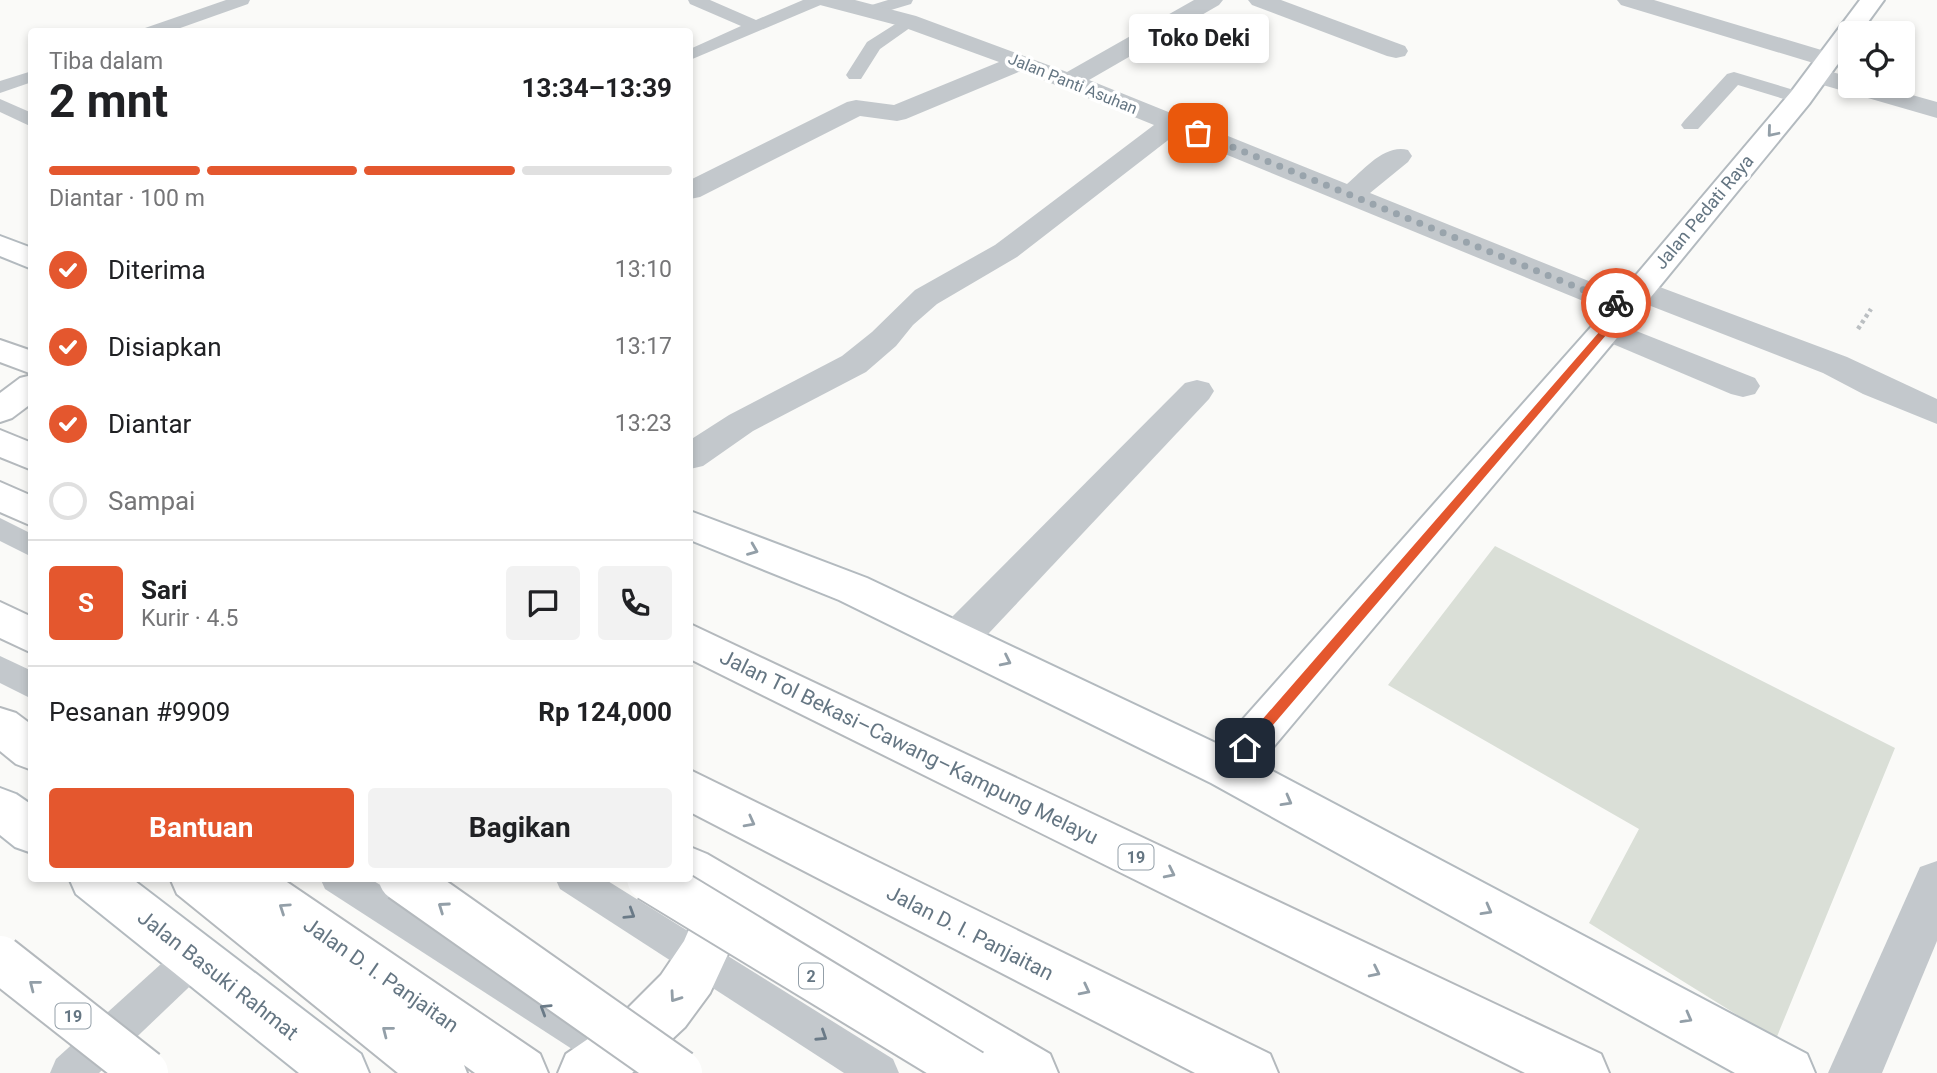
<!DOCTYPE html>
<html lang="id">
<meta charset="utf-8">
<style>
:root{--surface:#fff;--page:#f2f2f2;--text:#202124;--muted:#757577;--line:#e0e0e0;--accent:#e4572e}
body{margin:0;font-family:Roboto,sans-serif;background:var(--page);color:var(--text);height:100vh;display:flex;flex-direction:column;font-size:26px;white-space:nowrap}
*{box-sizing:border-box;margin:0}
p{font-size:23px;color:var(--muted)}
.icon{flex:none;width:38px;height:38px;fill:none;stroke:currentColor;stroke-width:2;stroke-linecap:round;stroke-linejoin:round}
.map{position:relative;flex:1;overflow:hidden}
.sheet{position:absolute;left:28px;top:28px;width:665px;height:854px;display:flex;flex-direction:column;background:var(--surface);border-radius:7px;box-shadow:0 4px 10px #0003}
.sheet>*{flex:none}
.buttons{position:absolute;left:1838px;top:21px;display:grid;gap:14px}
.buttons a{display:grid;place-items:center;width:77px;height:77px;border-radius:7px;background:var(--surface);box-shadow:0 4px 10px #0003;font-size:35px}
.pin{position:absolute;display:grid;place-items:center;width:60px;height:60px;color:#fff;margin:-30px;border-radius:14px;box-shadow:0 4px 10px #0006}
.courier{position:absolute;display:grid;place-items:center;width:70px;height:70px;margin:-35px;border:5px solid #e4572e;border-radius:50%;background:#fff;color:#222;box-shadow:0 2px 9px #0007}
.bubble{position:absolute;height:49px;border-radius:7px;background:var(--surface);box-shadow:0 4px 10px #0003;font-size:23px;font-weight:700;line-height:49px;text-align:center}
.head em{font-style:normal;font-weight:700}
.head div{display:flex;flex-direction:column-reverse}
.head{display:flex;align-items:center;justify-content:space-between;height:119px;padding:0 21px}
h1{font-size:46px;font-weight:700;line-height:52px}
.bar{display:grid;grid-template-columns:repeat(4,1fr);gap:10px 7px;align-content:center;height:84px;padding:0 21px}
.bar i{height:9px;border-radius:5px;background:var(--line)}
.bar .current{background:var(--accent)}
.bar p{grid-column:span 4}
.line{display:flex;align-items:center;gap:18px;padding:0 21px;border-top:2px solid var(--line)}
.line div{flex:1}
.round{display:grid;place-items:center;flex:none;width:74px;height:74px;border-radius:7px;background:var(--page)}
ol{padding:0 21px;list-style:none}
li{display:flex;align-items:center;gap:21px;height:77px}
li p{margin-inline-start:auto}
li .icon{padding:7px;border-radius:50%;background:var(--accent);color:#fff;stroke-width:4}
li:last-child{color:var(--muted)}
li i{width:38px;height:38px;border:4px solid var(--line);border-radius:50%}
.primary-button{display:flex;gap:14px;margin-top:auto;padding:14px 21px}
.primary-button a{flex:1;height:80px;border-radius:7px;background:var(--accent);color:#fff;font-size:28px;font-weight:700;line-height:80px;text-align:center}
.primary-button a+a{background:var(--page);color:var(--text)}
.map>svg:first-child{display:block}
.green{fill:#dadfd7}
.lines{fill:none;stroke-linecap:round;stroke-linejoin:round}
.secondary-casing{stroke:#b3babf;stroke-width:4}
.highway-casing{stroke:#b4b9bd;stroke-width:4}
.path{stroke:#bbbfc2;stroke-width:4.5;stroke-dasharray:3.5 3.5;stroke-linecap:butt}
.lane{fill:#c3c8cc;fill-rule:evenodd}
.street{fill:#c3c8cc;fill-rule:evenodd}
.secondary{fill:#fff;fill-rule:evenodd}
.highway{fill:#fff;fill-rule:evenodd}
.highway-bridge-casing{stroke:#b4b9bd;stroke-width:50;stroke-linecap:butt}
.highway-bridge{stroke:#fff;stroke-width:46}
.oneway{stroke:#939fa8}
.oneway2{stroke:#6a7a87}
.route{fill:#e4572e}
.done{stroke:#99a4ac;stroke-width:7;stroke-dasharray:0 12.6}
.labels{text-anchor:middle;stroke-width:7;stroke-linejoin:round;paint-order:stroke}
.far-street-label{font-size:16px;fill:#657683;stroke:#fff}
.shield{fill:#fff;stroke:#939fa8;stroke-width:2}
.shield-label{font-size:16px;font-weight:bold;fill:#657683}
.street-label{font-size:18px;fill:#657683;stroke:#fff}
.near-street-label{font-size:21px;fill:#657683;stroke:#fff}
</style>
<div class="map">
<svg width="1937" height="1073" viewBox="0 0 1937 1073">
<rect width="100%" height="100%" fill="#fafaf8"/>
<polygon class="green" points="1495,546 1895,748 1776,1039 1589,923 1639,829 1388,685"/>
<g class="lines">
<defs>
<g id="secondary">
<polygon points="1860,0 1884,0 1860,33 1850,33 1850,47 1809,104 1637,314 1259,764 1807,1054 1815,1073 1735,1073 1211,783 839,600 690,540 690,511 867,578 1220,745 1615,300 1791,92"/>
<polygon points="0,236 32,248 32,269 0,256"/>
<polygon points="0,788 16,794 32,805 32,853 15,847 0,835"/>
<polygon points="69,878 131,878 361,1054 369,1073 299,1073 76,894"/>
</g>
<g id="highway">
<polygon points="0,340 32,351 32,374 0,362"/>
<polygon points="32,375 32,403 12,418 0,422 0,393 20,378"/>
<polygon points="0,430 32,443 32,470 0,457"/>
<polygon points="0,482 32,496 32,526 0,512"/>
<polygon points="0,602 32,617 32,653 0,638"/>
<polygon points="690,624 1601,1054 1609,1073 1525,1073 690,659"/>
<polygon points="0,708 16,713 32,725 32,770 16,764 0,751"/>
<polygon points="690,770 1270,1054 1278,1073 1195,1073 690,812"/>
<polygon points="690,847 707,854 1050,1054 1058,1073 981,1073 741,926 710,993 685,1027 654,1056 632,1073 558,1073 566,1054 617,1019 661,975 684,941 701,902 673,884 670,878 690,878"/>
<polygon points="170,878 281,878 540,1054 548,1073 475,1073 464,1065 467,1073 398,1073 177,894"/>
</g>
</defs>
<use href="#secondary" class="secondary-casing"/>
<use href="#highway" class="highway-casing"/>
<polyline class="path" points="1858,329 1871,309"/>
<g class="lane">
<polygon points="226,0 250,0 248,4 169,32 143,32 145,28"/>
<polygon points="688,0 710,0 756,20 803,0 825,0 823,4 690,60 690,49 741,26 690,4"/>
<polygon points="888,0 913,0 911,4 871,16 862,11 865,7"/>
<polygon points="908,16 917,21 914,25 880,49 861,79 849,79 846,75 867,42"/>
<polygon points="32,71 32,82 0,93 0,81"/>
<polygon points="1734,72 1807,94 1809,98 1800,104 1738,85 1698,129 1684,129 1681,125 1684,121 1727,74"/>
<polygon points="0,99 32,113 32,127 0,112"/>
<polygon points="0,518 32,534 32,557 0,541"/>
<polygon points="0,656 32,671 32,699 0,683"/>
<polygon points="320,878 369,878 617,1032 622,1046 617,1060 603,1065 589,1060 325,889"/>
<polygon points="555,878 603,878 893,1059 899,1073 844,1073 560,889"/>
<polygon points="195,939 208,945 213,957 208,969 99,1073 50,1073 56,1059 182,945"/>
</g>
<g class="street">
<path d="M816 0H855L916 16 1067 72 1194 0H1223L1219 5 1089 80 1347 184C1364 170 1384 144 1408 150L1412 156 1408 162 1370 193 1626 296 1622 290 1627 283 1638 281 1649 283 1847 357 1937 399V424L1863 394 1823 373 1638 301 1642 307 1637 314 1626 317 1615 314 1176 134 1017 257 937 304 913 325 896 346 866 372 753 431 703 466 690 469V440L729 415 842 356 872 332 915 290 995 245 1154 125 1021 71 906 119 897 121 860 116 700 197 690 199V180L847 102 856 100 894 105 999 62 900 26 820 5Z"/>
<polygon points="1248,0 1281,0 1405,46 1408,51 1405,56 1396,58 1387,56 1252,5"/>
<polygon points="1617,0 1654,0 1838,55 1841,60 1838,65 1829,67 1820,65 1621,5"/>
<polygon points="1818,68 1850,77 1850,86 1880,86 1937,102 1937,118 1809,81 1805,76 1809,71"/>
<polygon points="1606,319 1755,378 1760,386 1755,394 1743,397 1731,394 1594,336 1590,329 1594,322"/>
<polygon points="1197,380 1209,383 1214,391 1209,399 973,650 958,654 943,650 937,638 943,626 1185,383"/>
<polygon points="1937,861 1937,941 1882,1073 1828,1073 1920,867"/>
</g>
<use href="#secondary" class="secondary"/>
<use href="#highway" class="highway"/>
<defs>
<g id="highway-bridge">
<polyline points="402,878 679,1073"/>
<polyline points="650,878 971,1073"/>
<polyline points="0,959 145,1073"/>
</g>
</defs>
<use href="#highway-bridge" class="highway-bridge-casing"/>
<use href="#highway-bridge" class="highway-bridge"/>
</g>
<defs><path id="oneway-chevron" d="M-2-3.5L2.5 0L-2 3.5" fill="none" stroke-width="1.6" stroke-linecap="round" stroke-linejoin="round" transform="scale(1.75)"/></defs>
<g class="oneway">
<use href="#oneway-chevron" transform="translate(1772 132) rotate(130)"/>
<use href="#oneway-chevron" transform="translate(753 550) rotate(22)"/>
<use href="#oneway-chevron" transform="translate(1006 661) rotate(26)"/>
<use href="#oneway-chevron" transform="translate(1287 801) rotate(29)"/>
<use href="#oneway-chevron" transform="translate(750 822) rotate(28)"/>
<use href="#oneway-chevron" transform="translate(1170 873) rotate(26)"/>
<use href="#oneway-chevron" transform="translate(443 907) rotate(-145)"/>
<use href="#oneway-chevron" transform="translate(284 908) rotate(-146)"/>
<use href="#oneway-chevron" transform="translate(1487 910) rotate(29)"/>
<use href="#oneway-chevron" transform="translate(1375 972) rotate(26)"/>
<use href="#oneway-chevron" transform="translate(34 985) rotate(-142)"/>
<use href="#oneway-chevron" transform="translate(1085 990) rotate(27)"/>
<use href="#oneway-chevron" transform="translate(675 997) rotate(125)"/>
<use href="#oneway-chevron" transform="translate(1687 1018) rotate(29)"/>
<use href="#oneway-chevron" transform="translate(387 1031) rotate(-142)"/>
</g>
<g class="oneway2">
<use href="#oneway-chevron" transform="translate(630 914) rotate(32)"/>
<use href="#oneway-chevron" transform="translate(545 1009) rotate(-148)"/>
<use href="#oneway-chevron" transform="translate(822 1036) rotate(33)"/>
</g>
<polygon class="route" points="1613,301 1620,301 1630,307 1250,752 1241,752 1241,744 1620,308 1613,305"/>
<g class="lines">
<polyline class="done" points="1198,133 1616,303"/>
</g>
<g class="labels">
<g class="far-street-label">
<text transform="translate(1073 83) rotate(22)" y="6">Jalan Panti Asuhan</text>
</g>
<g class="shield">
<rect x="1118.5" y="844.5" width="35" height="25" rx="5"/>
<rect x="799" y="963.5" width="24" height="25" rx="5"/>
<rect x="55.5" y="1003.5" width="35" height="25" rx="5"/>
</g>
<g class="shield-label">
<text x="1136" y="863">19</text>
<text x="811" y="982">2</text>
<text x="73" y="1022">19</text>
</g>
<g class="street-label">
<text transform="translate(1704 212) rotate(-50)" y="6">Jalan Pedati Raya</text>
</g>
<g class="near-street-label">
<text transform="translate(909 747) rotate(26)" y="7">Jalan Tol Bekasi–Cawang–Kampung Melayu</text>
<text transform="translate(970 933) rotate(27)" y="7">Jalan D. I. Panjaitan</text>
<text transform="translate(218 975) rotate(38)" y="7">Jalan Basuki Rahmat</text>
<text transform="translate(381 975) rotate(35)" y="7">Jalan D. I. Panjaitan</text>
</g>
</g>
</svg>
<div class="buttons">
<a><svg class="icon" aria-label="locate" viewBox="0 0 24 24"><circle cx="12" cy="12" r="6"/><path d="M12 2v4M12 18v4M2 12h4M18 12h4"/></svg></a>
</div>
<div class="pin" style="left:1198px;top:133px;background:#ea580c"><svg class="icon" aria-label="bag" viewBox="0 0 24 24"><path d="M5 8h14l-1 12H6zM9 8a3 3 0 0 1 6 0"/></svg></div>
<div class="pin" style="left:1245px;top:748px;background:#1f2937"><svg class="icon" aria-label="home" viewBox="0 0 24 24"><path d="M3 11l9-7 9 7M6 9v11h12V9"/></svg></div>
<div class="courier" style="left:1616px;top:303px"><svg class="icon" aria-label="bike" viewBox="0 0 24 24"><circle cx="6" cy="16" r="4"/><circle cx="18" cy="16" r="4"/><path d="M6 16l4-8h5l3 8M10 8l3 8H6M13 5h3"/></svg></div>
<div class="bubble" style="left:1129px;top:14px;width:140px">Toko Deki</div>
<section class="sheet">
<div class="head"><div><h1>2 mnt</h1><p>Tiba dalam</p></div><em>13:34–13:39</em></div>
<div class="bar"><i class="current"></i><i class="current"></i><i class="current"></i><i></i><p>Diantar · 100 m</p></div>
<ol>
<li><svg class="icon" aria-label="check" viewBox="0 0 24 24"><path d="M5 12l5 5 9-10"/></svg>Diterima<p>13:10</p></li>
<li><svg class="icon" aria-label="check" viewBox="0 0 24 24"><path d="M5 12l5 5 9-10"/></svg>Disiapkan<p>13:17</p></li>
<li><svg class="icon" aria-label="check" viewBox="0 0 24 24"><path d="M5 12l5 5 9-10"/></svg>Diantar<p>13:23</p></li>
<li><i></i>Sampai</li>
</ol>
<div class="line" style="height:126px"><b class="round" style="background:var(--accent);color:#fff">S</b><div><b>Sari</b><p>Kurir · 4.5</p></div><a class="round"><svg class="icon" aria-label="chat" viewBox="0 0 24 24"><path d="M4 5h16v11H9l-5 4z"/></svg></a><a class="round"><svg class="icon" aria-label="phone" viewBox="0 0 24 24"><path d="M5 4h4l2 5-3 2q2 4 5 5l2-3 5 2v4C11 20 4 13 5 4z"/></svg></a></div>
<div class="line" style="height:91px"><div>Pesanan #9909</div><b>Rp 124,000</b></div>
<div class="primary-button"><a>Bantuan</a><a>Bagikan</a></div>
</section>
</div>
